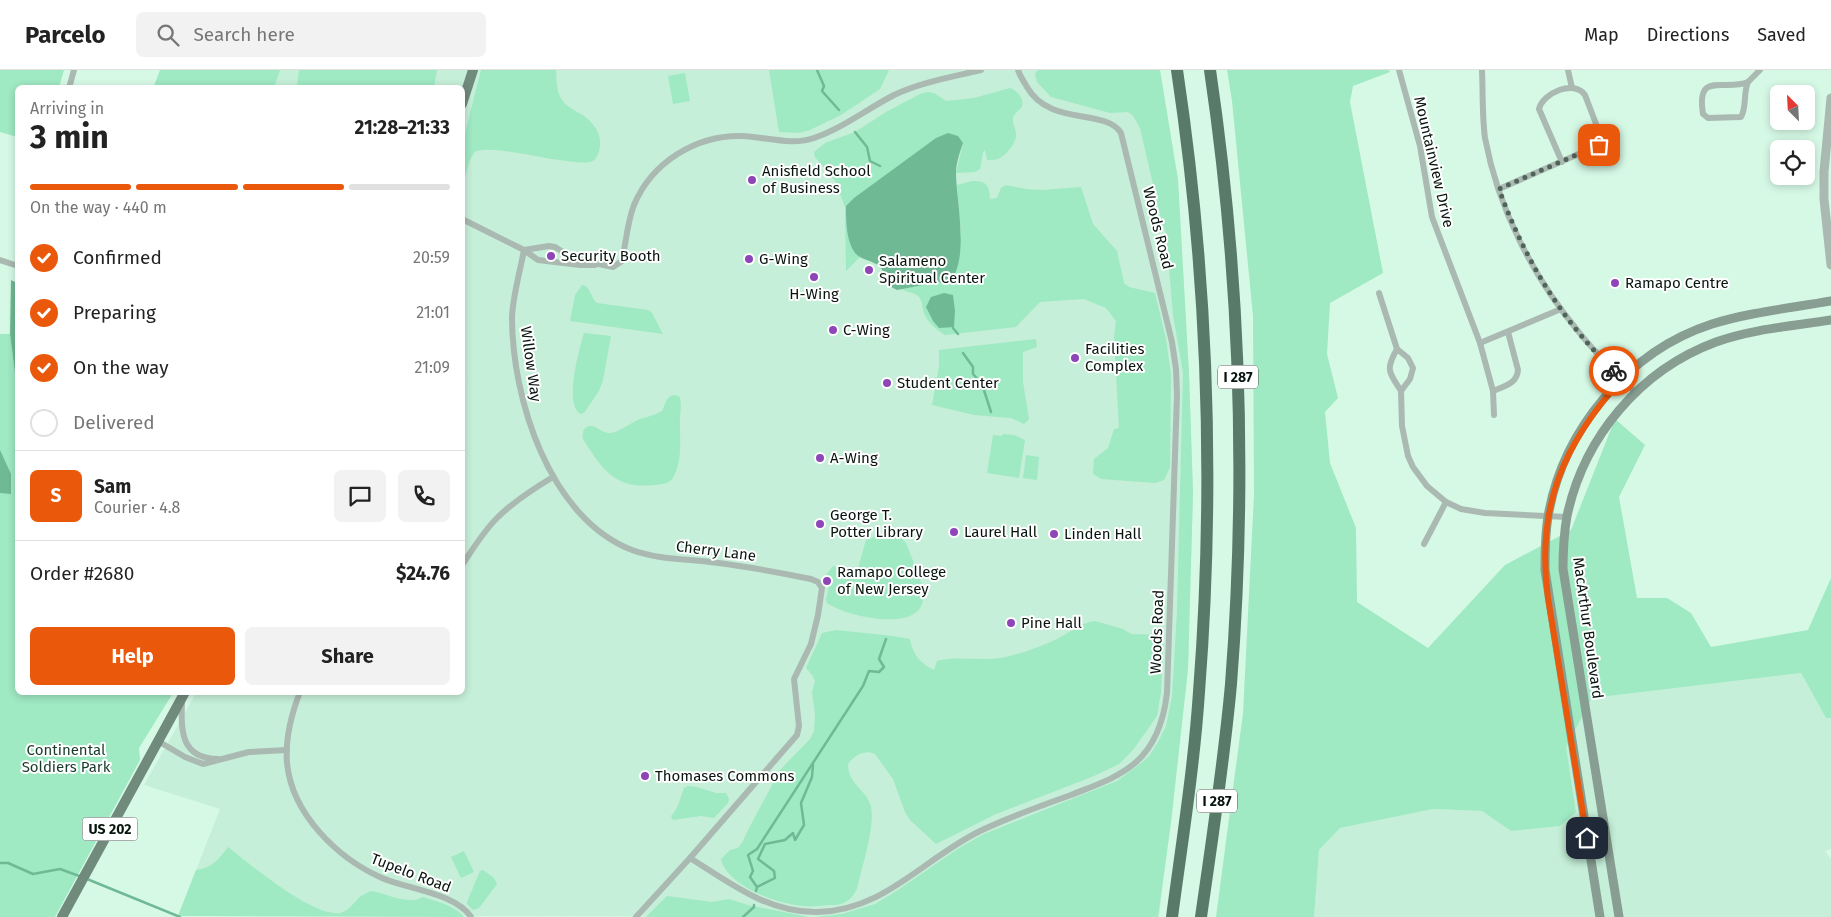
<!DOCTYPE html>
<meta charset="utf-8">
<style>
:root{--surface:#fff;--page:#f2f2f2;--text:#222;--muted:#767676;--line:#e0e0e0;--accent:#ea580c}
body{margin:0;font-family:"Fira Sans",sans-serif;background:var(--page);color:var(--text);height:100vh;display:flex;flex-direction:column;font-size:19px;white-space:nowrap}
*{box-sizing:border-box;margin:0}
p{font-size:16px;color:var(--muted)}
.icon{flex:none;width:28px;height:28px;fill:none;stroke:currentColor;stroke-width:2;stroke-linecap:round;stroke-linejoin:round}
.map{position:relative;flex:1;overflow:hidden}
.side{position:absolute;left:15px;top:15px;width:450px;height:610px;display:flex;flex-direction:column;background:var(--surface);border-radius:8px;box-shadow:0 2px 8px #0003}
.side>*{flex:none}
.needle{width:32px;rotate:336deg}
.fabs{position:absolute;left:1770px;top:15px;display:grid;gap:10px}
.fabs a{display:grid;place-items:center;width:45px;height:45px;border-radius:8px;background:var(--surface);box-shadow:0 2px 8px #0003;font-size:25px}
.pin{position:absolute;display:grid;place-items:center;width:42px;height:42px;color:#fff;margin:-21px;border-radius:10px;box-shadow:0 2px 8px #0006}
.courier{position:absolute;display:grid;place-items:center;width:50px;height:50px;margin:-25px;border:4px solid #ea580c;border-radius:50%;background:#fff;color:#222;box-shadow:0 1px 6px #0007}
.head em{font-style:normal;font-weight:700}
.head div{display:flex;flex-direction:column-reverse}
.head{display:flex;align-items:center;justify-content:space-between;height:85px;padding:0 15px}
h1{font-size:32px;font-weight:700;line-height:38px}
.bar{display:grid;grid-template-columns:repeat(4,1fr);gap:8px 5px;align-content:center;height:60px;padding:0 15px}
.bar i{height:6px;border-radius:4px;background:var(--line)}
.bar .on{background:var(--accent)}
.bar p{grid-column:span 4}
.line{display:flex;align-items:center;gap:12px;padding:0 15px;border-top:1px solid var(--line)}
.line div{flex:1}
.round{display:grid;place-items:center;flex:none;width:52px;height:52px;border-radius:8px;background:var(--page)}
ol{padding:0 15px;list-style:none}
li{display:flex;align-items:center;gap:15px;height:55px}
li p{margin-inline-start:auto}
li .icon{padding:5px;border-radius:50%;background:var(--accent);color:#fff;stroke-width:4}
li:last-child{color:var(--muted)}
li i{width:28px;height:28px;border:2px solid var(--line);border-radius:50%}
.cta{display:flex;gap:10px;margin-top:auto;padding:10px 15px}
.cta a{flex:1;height:58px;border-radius:8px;background:var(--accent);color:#fff;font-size:20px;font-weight:700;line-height:58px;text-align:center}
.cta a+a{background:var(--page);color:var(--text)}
header{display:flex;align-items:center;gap:30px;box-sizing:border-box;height:70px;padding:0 25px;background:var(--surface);border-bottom:1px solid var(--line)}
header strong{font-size:24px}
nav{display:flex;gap:28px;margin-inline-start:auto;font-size:18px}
.search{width:350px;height:45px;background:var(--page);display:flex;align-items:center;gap:12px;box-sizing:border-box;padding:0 18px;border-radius:8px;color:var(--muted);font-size:19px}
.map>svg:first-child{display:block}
.built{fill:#c5efd8}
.green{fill:#9fe9c3}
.water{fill:#6fba95}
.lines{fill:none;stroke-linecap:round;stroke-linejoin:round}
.stream{stroke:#6fba95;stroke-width:2.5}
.minor{stroke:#aab9b1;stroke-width:6}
.tertiary{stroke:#aab9b1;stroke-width:9}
.secondary{stroke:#889e92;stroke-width:9}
.primary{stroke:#708a7c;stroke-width:10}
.motorway{stroke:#5a7a69;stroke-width:12}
.done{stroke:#50655a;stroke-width:5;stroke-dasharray:0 9}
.route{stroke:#ea580c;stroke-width:6}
.poi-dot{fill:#8d45b8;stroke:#fff;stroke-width:2}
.labels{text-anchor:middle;stroke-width:4;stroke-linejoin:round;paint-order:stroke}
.shield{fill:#fff;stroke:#525b56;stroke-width:1}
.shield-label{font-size:14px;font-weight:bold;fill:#08150e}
.street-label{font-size:15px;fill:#08150e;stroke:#fff}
.poi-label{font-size:15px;fill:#08150e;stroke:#fff;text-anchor:start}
.park-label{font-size:15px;fill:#193b2b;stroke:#fff}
</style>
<header>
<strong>Parcelo</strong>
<div class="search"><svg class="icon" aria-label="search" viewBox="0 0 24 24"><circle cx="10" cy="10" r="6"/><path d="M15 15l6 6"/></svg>Search here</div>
<nav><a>Map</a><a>Directions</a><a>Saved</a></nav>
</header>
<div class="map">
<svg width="1831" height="847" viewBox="0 0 1831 847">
<rect width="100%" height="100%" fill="#d6f9e6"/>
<g class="built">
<polygon points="181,0 1160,0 1178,110 1189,304 1193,423 1188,599 1159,847 178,846 220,739 144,715 196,623 462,622 462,315 466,308 462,306 462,18 176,17"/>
<polygon points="1801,603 1826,648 1831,648 1831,779 1825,781 1831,789 1831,847 1314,847 1319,780 1340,758 1433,739 1482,741 1511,761 1560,756 1576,742 1565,677 1592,628"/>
</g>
<g class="green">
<polygon points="0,0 64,0 59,17 18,18 17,67 0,62"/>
<polygon points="160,0 280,0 274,17 137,17 154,16"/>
<polygon points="299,0 437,0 434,17 297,17"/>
<path d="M481 0H556C557 10 556 21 562 30 569 40 581 42 589 50 599 60 603 71 598 84 596 88 595 91 590 92 579 94 564 90 552 89 539 87 481 74 474 83 468 91 467 103 463 112V71Z"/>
<polygon points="769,0 889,0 880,19 841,45 810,60 799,63 779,62"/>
<polygon points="1038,0 1160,0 1178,110 1189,304 1193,423 1188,599 1171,753 1158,847 814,847 842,844 875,834 898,820 959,778 984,764 1117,711 1140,694 1149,686 1158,672 1166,656 1172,626 1177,542 1183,303 1173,245 1166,163 1162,153 1140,58 1133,46 1128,42 1110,43 1051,27 1037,12 1035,4"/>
<polygon points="1227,0 1389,0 1390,2 1353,16 1350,32 1383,203 1330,233 1327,284 1338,328 1325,342 1330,393 1356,458 1357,532 1428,578 1505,495 1571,460 1615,349 1645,375 1619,427 1637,528 1667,528 1691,543 1711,577 1808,560 1831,508 1831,648 1826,648 1801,603 1592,628 1566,677 1576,742 1560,756 1511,761 1482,741 1433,739 1340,758 1319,780 1314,847 1216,847 1243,643 1254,425 1253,246 1232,31"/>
<polygon points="685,3 690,31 673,34 668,6"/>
<path d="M1010 18C1016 20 1025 29 1022 36 1020 41 1014 42 1013 48 1012 54 1016 58 1016 64 1017 72 1006 86 998 89 995 90 991 90 987 90L985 80 983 82 980 99 975 102 956 103 963 73 847 152 854 181 860 187 846 201 845 137 835 111 815 87 814 82 825 73 855 62 886 42 920 24 928 22 934 23 946 31 974 28Z"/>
<path d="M972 111C987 111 989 115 990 129L997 128 1001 118 1006 115 1026 119 1042 120 1081 117 1093 154 1117 181 1124 213 1129 217 1155 223 1166 269 1171 305 1170 397 1164 410 1155 413 1101 409 1093 404 1094 389 1108 378 1114 359 1119 358 1114 268 1116 251 1106 238 1084 229 1040 232 1016 257 945 265C938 261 926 251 924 243 922 238 923 232 919 227 915 222 907 223 902 219L939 212 945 215 961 163 957 115Z"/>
<path d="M582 215C590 216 591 228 597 233L648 240 652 243 663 264 570 251 575 225Z"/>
<path d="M584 263 611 266 603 310 599 321 584 343 580 344C564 332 579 280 584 263Z"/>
<polygon points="0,264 10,264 17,319 18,622 173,623 139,678 140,690 55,847 0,847"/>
<polygon points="1036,269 1037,277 1023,282 1023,312 1029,349 1024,354 1011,348 974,345 932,335 939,297 939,280"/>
<path d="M674 325 679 326C683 334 679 347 680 356 680 373 682 390 674 406 670 414 663 414 655 415 615 420 602 399 583 369 582 363 583 358 589 356 597 355 602 364 611 363 621 361 630 353 640 349 647 347 655 345 662 341 666 334 665 327 674 325Z"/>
<polygon points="1003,364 1014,365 1025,370 1019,408 987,403 993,365 1002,366"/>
<polygon points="1026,385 1039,387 1037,410 1023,408"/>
<path d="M884 463 902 469 906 473C911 488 925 513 923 529 920 564 845 546 827 533L826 530 830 510 826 505 833 496 857 502 866 470Z"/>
<path d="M1095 551 1123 559 1131 564 1164 565 1161 622 1157 646 1133 680 1119 694 1094 706 996 744 936 774 910 750 905 742 893 709 875 684C864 679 855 685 848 694 848 714 865 719 870 734 877 752 861 800 857 819 854 824 852 828 847 831 842 835 835 835 828 835 816 837 802 837 790 834 768 830 726 813 721 789L730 780 738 778 743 771 748 760 780 700 810 669 814 661 815 645 812 622 815 611 812 605 806 598 822 563 836 560 893 566 910 569C912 584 921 594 934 600L937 591C961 585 985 593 1010 586 1026 582 1042 576 1057 569 1069 563 1081 553 1095 551Z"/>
<path d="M688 716 697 717 716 723H726L729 729 728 733 714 748 701 746 673 750 671 746C679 738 680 728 684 718Z"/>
<path d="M228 777C251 795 312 847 340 843 349 841 354 832 361 826 364 824 368 823 371 821 384 823 412 836 422 827 436 831 454 835 464 847L178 846 196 800C212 798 218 790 228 777Z"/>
<polygon points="464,781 474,802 461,808 451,787"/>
<polygon points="483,800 494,808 497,814 479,838 473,840 467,834 467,832 480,801"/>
<polygon points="667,826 712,832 729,829 748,835 809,847 646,847"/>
</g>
<g class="water">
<path d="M948 63 958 66 963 73C960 82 956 93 956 103 956 130 972 199 945 215L939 212 897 220 891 217C887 209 884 199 876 194 869 190 860 189 855 183 846 171 846 150 846 136L854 128 936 68Z"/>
<polygon points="11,210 17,213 17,319 10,264"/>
<polygon points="944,223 953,225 955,241 954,257 939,258 933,251 926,237 931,227"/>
<polygon points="0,380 11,404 11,424 0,423"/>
</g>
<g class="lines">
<g class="stream">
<polyline points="817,0 824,16 822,21 839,40"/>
<polyline points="855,62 867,77 870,91 880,96"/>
<polyline points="953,258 958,264"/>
<polyline points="963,283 973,297 973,304 982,314 991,342"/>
<polyline points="0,793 8,793 33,804 60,799 82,807"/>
<polyline points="87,809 180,847"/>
<polyline points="757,817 775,808 774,801 758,789 765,774 785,770 793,763 795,770 804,755 801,733 812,707 813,695"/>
<polyline points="756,821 757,817 750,807 753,801 748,785 757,779 863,616 869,601 879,602 884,597 879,589 886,569"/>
<polyline points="743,847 754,837 754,835"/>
</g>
<g class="minor">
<polyline points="1399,0 1420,76 1432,147 1480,273 1493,321 1494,345"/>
<path d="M1482 0C1483 22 1482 46 1485 68 1498 138 1533 207 1578 261 1595 283 1615 302 1635 322"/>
<polyline points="1568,0 1572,18"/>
<path d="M1748 12C1743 23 1747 37 1741 47L1708 48 1703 44C1696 0 1724 22 1748 12Z"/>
<polyline points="1748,12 1760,0"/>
<polyline points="69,18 74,0"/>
<path d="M1499 119 1599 75 1601 67 1585 25C1574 9 1543 23 1539 39L1562 92"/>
<polyline points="462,149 524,180 538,190 580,195 595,195"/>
<path d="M524 180C520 202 513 225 512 247 512 328 549 448 632 480 656 489 684 489 710 492 744 496 777 502 811 509L818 512 822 518 818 545 811 574 794 609 799 656 797 665 690 788 636 847"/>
<path d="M524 180 549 176 555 177 571 187 599 194 613 197 622 191C626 173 627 153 634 135 652 92 696 65 742 66 766 67 792 76 814 68 843 58 867 39 894 25 921 12 952 7 981 0"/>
<polyline points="0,190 18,196"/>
<polyline points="1379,223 1397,279 1408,288 1413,298 1410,309 1401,321 1402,356 1408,386 1413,397 1427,416 1446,432 1461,439 1485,443 1567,447"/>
<polyline points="1480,273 1561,239"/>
<path d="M1397 279C1385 300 1389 302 1401 321"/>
<path d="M1493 321C1504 316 1517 314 1518 300L1508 262"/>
<polyline points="1424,474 1446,432"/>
<path d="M462 495C473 479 483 462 497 448 513 432 533 419 553 407"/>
<path d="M300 622C291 645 285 668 287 693 292 744 337 788 382 808 407 819 455 823 471 847"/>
<path d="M182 631C181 660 180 688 218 689"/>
<polyline points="158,671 185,687 203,694 249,682 287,680"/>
<path d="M690 788C730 813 768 843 817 842 884 841 923 789 980 761 1009 747 1040 736 1071 725 1093 716 1116 709 1135 693 1156 675 1164 649 1167 623L1177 325 1176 299 1172 272 1121 63C1106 38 1050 57 1027 17 1024 12 1020 6 1018 0"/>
</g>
<polyline class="tertiary" points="1831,28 1824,102 1824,129 1831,195"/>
<g class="secondary">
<path d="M1600 847 1545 500C1545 482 1545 465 1548 447 1562 361 1628 281 1712 254 1750 242 1792 238 1831 231"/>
<path d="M1619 847 1563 499C1563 481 1564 463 1567 446 1584 367 1640 300 1716 272 1752 259 1793 256 1831 250"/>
</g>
<g class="primary">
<polyline points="462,34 473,0"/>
<polyline points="62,847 185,622"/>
</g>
<g class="motorway">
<path d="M1172 847C1182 772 1194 697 1199 622 1215 415 1208 206 1177 0"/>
<path d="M1201 847C1212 770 1224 692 1231 614 1247 409 1240 203 1210 0"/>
</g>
</g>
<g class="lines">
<path class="done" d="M1599 75 1499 119C1524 188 1561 250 1614 301"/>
<path class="route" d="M1587 768 1548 528C1536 439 1562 375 1622 309L1614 301"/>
</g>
<g class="poi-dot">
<circle cx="752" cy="110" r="5"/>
<circle cx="551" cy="186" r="5"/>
<circle cx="749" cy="189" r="5"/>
<circle cx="869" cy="200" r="5"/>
<circle cx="814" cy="207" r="5"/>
<circle cx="1615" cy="213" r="5"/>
<circle cx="833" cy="260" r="5"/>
<circle cx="1075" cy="288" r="5"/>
<circle cx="887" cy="313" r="5"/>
<circle cx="820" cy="388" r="5"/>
<circle cx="820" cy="454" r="5"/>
<circle cx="954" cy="462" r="5"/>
<circle cx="1054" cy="464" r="5"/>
<circle cx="827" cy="511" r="5"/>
<circle cx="1011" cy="553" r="5"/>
<circle cx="645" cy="706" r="5"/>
</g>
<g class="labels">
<g class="shield">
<rect x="1218" y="295.5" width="40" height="23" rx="4"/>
<rect x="1197" y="719.5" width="40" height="23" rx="4"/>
<rect x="82.5" y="747.5" width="55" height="23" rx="4"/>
</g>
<g class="shield-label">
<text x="1238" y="312">I 287</text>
<text x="1217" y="736">I 287</text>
<text x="110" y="764">US 202</text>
</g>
<g class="street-label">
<text transform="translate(1434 92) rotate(77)" y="5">Mountainview Drive</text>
<text transform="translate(1158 158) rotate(76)" y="5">Woods Road</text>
<text transform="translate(531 294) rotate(82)" y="5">Willow Way</text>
<text transform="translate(716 481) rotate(7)" y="5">Cherry Lane</text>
<text transform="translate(1588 558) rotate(82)" y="5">MacArthur Boulevard</text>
<text transform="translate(1157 562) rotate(-88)" y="5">Woods Road</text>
<text transform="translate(411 803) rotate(21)" y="5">Tupelo Road</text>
</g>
<g class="poi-label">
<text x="762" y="106">Anisfield School<tspan x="762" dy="17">of Business</tspan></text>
<text x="561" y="191">Security Booth</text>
<text x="759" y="194">G-Wing</text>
<text x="879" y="196">Salameno<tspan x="879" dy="17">Spiritual Center</tspan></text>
<text x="1625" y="218">Ramapo Centre</text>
<text x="814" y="229" text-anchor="middle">H-Wing</text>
<text x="843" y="265">C-Wing</text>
<text x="1085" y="284">Facilities<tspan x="1085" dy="17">Complex</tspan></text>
<text x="897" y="318">Student Center</text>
<text x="830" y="393">A-Wing</text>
<text x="830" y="450">George T.<tspan x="830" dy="17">Potter Library</tspan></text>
<text x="964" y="467">Laurel Hall</text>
<text x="1064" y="469">Linden Hall</text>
<text x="837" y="507">Ramapo College<tspan x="837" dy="17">of New Jersey</tspan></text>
<text x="1021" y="558">Pine Hall</text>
<text x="655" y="711">Thomases Commons</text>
</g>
<g class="park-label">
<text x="66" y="685">Continental<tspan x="66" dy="17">Soldiers Park</tspan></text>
</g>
</g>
</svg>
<div class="fabs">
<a><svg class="needle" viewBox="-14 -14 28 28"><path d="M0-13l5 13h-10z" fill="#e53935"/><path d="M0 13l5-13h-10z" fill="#767676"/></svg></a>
<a><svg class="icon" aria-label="locate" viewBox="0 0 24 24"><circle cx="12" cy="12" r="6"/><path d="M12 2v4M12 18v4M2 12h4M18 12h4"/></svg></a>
</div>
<div class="pin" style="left:1599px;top:75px;background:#ea580c"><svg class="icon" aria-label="bag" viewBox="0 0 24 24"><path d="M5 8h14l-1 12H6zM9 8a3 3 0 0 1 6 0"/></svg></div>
<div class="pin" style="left:1587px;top:768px;background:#1f2937"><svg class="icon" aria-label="home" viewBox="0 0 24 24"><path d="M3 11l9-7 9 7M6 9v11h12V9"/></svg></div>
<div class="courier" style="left:1614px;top:301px"><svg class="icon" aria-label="bike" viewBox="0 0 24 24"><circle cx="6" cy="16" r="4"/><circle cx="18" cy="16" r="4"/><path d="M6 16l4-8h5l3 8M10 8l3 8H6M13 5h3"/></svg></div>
<section class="side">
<div class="head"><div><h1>3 min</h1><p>Arriving in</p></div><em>21:28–21:33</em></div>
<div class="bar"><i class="on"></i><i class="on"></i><i class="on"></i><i></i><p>On the way · 440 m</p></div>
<ol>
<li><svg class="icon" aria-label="check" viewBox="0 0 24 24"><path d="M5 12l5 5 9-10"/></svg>Confirmed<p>20:59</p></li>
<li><svg class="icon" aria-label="check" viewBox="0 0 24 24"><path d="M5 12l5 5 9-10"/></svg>Preparing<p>21:01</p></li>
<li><svg class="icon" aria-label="check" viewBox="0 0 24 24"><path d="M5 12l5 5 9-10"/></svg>On the way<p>21:09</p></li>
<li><i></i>Delivered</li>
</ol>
<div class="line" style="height:90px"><b class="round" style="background:var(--accent);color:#fff">S</b><div><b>Sam</b><p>Courier · 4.8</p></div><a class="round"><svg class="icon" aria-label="chat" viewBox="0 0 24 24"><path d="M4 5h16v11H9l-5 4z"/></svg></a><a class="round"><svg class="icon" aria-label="phone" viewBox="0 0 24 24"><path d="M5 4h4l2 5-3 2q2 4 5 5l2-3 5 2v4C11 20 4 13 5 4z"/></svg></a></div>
<div class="line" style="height:65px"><div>Order #2680</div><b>$24.76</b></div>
<div class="cta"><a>Help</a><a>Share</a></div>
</section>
</div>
